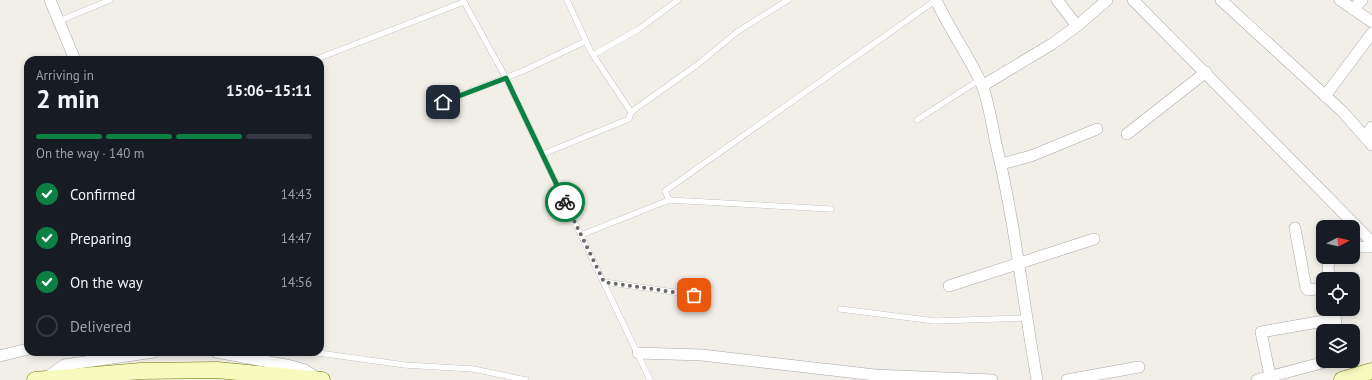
<!DOCTYPE html>
<meta charset="utf-8">
<style>
:root{--surface:#171b24;--page:#242831;--text:#f1f3f6;--muted:#9ea1a6;--line:#363941;--accent:#0b8043}
body{margin:0;font-family:"PT Sans",sans-serif;background:var(--page);color:var(--text);height:100vh;display:flex;flex-direction:column;font-size:15px;white-space:nowrap}
*{box-sizing:border-box;margin:0}
p{font-size:13px;color:var(--muted)}
.icon{flex:none;width:22px;height:22px;fill:none;stroke:currentColor;stroke-width:2;stroke-linecap:round;stroke-linejoin:round}
.map{position:relative;flex:1;overflow:hidden}
.details{position:absolute;left:24px;top:56px;width:300px;height:300px;display:flex;flex-direction:column;background:var(--surface);border-radius:12px;box-shadow:0 2px 6px #0003}
.details>*{flex:none}
.needle{width:26px;rotate:83deg}
.tools{position:absolute;left:1316px;top:220px;display:grid;gap:8px}
.tools a{display:grid;place-items:center;width:44px;height:44px;border-radius:8px;background:var(--surface);box-shadow:0 2px 6px #0003;font-size:20px}
.pin{position:absolute;display:grid;place-items:center;width:34px;height:34px;color:#fff;margin:-17px;border-radius:8px;box-shadow:0 2px 6px #0006}
.courier{position:absolute;display:grid;place-items:center;width:40px;height:40px;margin:-20px;border:3px solid #0b8043;border-radius:50%;background:#fff;color:#222;box-shadow:0 1px 5px #0007}
.overview em{font-style:normal;font-weight:700}
.overview div{display:flex;flex-direction:column-reverse}
.overview{display:flex;align-items:center;justify-content:space-between;height:68px;padding:0 12px}
h1{font-size:26px;font-weight:700;line-height:30px}
.bar{display:grid;grid-template-columns:repeat(4,1fr);gap:6px 4px;align-content:center;height:48px;padding:0 12px}
.bar i{height:5px;border-radius:3px;background:var(--line)}
.bar .current{background:var(--accent)}
.bar p{grid-column:span 4}
ol{padding:0 12px;list-style:none}
li{display:flex;align-items:center;gap:12px;height:44px}
li p{margin-inline-start:auto}
li .icon{padding:4px;border-radius:50%;background:var(--accent);color:#fff;stroke-width:4}
li:last-child{color:var(--muted)}
li i{width:22px;height:22px;border:2px solid var(--line);border-radius:50%}
.map>svg:first-child{display:block}
.lines{fill:none;stroke-linecap:round;stroke-linejoin:round}
.service-casing{stroke:#a9a9a9;stroke-width:6}
.minor-casing{stroke:#a9a9a9;stroke-width:12}
.secondary-casing{stroke:#707d05;stroke-width:17}
.service{stroke:#fff;stroke-width:5.5}
.minor{stroke:#fff;stroke-width:11}
.secondary{stroke:#f7fabf;stroke-width:16}
.done{stroke:#6b6a68;stroke-width:4;stroke-dasharray:0 7.2}
.route{stroke:#0b8043;stroke-width:5}
</style>
<div class="map">
<svg width="1372" height="380" viewBox="0 0 1372 380">
<rect width="100%" height="100%" fill="#f2efe9"/>
<g class="lines">
<defs>
<g id="service">
<polyline points="567,0 591,52 631,112 697,65 737,32 788,0"/>
<polyline points="464,2 506,78 650,380"/>
<polyline points="59,21 110,0"/>
<polyline points="593,55 639,29 678,0"/>
<polyline points="314,60 464,2 463,0"/>
<polyline points="429,107 523,71 586,41"/>
<polyline points="917,120 979,80"/>
<polyline points="543,154 629,119 631,112"/>
<polyline points="669,200 831,209"/>
<polyline points="581,235 669,200 665,191 936,0"/>
<polyline points="604,282 709,297"/>
<polyline points="840,309 935,321 1027,318"/>
<polyline points="311,352 405,365 473,369 526,380"/>
</g>
<g id="minor">
<polyline points="50,0 75,60"/>
<path d="M936 0C949 29 969 56 982 85 989 103 992 125 996 144 1015 222 1023 301 1037 380"/>
<polyline points="1057,0 1077,26"/>
<polyline points="1133,0 1372,242"/>
<polyline points="1221,0 1343,112 1372,145"/>
<polyline points="1340,0 1372,22"/>
<polyline points="1353,9 1362,0"/>
<polyline points="982,86 1052,44 1077,26 1107,0"/>
<polyline points="1325,96 1372,33"/>
<polyline points="1127,134 1206,72"/>
<polyline points="1365,137 1372,127"/>
<polyline points="1001,164 1031,156 1097,129"/>
<polyline points="1295,228 1306,288 1308,290 1323,288"/>
<polyline points="1353,247 1372,247"/>
<polyline points="1329,279 1328,265 1332,257"/>
<polyline points="949,286 1094,239"/>
<polyline points="1334,309 1337,331"/>
<polyline points="216,352 291,366 305,370 318,379"/>
<polyline points="638,353 702,355 875,375 992,380"/>
<polyline points="0,356 28,349"/>
<polyline points="1270,376 1261,332 1335,319"/>
<polyline points="46,378 64,365 154,352"/>
<polyline points="1067,380 1139,367"/>
<polyline points="1257,380 1329,361"/>
</g>
<g id="secondary">
<polyline points="35,380 141,371 217,370 322,380"/>
<polyline points="1342,380 1372,371"/>
</g>
</defs>
<use href="#service" class="service-casing"/>
<use href="#minor" class="minor-casing"/>
<use href="#secondary" class="secondary-casing"/>
<use href="#service" class="service"/>
<use href="#minor" class="minor"/>
<use href="#secondary" class="secondary"/>
</g>
<g class="lines">
<polyline class="done" points="565,202 604,282 694,295"/>
<polyline class="route" points="443,102 506,78 565,202"/>
</g>
</svg>
<div class="tools">
<a><svg class="needle" viewBox="-14 -14 28 28"><path d="M0-13l5 13h-10z" fill="#e53935"/><path d="M0 13l5-13h-10z" fill="#9ea1a6"/></svg></a>
<a><svg class="icon" aria-label="locate" viewBox="0 0 24 24"><circle cx="12" cy="12" r="6"/><path d="M12 2v4M12 18v4M2 12h4M18 12h4"/></svg></a>
<a><svg class="icon" aria-label="layers" viewBox="0 0 24 24"><path d="M12 4l9 5-9 5-9-5zM3 14l9 5 9-5"/></svg></a>
</div>
<div class="pin" style="left:694px;top:295px;background:#ea580c"><svg class="icon" aria-label="bag" viewBox="0 0 24 24"><path d="M5 8h14l-1 12H6zM9 8a3 3 0 0 1 6 0"/></svg></div>
<div class="pin" style="left:443px;top:102px;background:#1f2937"><svg class="icon" aria-label="home" viewBox="0 0 24 24"><path d="M3 11l9-7 9 7M6 9v11h12V9"/></svg></div>
<div class="courier" style="left:565px;top:202px"><svg class="icon" aria-label="bike" viewBox="0 0 24 24"><circle cx="6" cy="16" r="4"/><circle cx="18" cy="16" r="4"/><path d="M6 16l4-8h5l3 8M10 8l3 8H6M13 5h3"/></svg></div>
<section class="details">
<div class="overview"><div><h1>2 min</h1><p>Arriving in</p></div><em>15:06–15:11</em></div>
<div class="bar"><i class="current"></i><i class="current"></i><i class="current"></i><i></i><p>On the way · 140 m</p></div>
<ol>
<li><svg class="icon" aria-label="check" viewBox="0 0 24 24"><path d="M5 12l5 5 9-10"/></svg>Confirmed<p>14:43</p></li>
<li><svg class="icon" aria-label="check" viewBox="0 0 24 24"><path d="M5 12l5 5 9-10"/></svg>Preparing<p>14:47</p></li>
<li><svg class="icon" aria-label="check" viewBox="0 0 24 24"><path d="M5 12l5 5 9-10"/></svg>On the way<p>14:56</p></li>
<li><i></i>Delivered</li>
</ol>
</section>
</div>
